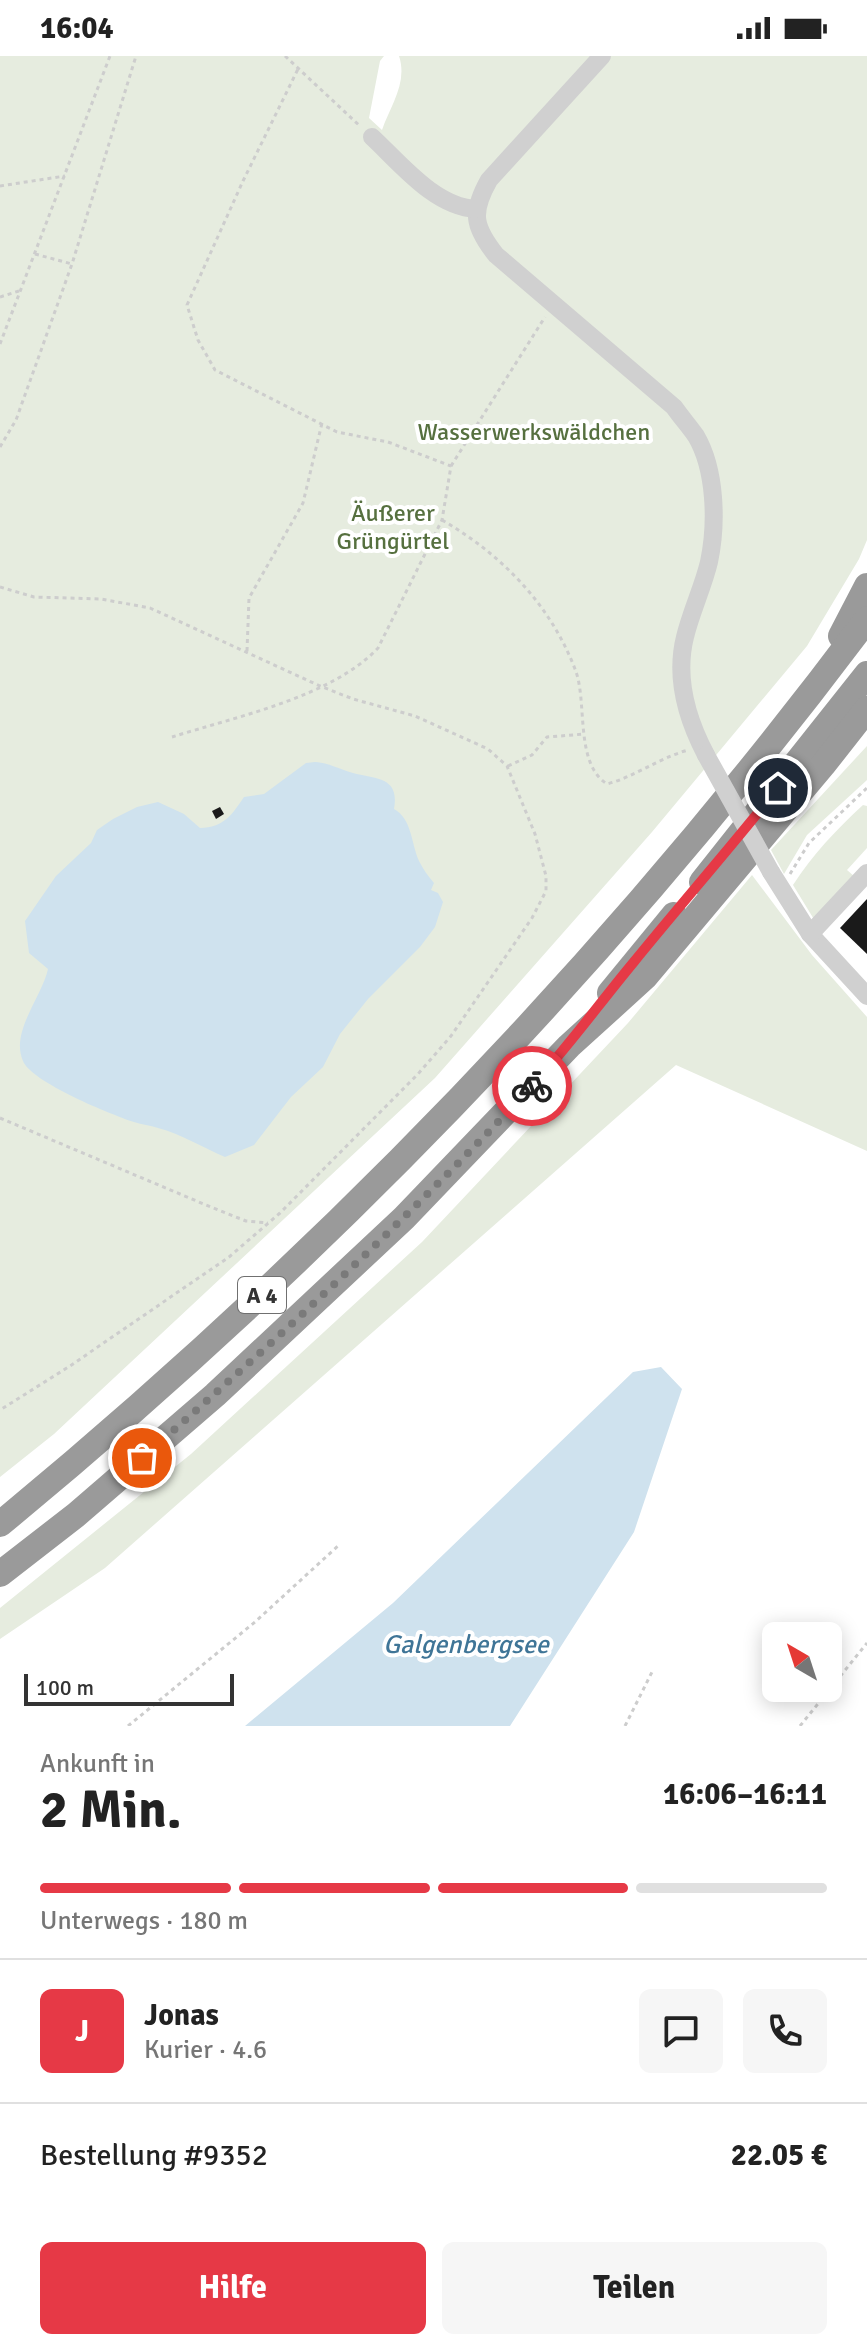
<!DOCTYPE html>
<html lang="de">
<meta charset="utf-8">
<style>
:root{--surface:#fff;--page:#f6f6f6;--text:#222;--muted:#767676;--line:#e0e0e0;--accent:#e63946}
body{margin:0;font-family:Signika,sans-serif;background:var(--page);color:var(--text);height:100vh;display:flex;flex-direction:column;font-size:30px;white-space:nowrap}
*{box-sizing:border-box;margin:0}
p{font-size:26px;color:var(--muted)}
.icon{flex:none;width:44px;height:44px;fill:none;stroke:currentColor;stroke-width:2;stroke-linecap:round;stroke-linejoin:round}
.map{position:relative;height:1670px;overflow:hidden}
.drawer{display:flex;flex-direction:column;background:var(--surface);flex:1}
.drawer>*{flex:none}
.needle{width:52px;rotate:321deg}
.fabs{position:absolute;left:762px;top:1566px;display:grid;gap:16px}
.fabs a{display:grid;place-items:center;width:80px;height:80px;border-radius:12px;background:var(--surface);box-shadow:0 4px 20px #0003;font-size:40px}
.scale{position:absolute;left:24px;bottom:20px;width:210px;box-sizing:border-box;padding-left:8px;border:4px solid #333;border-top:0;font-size:22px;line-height:28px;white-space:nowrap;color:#333;-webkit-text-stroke:6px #fff;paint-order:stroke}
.pin{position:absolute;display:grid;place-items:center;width:68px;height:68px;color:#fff;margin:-34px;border:4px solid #fff;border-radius:50%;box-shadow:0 2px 8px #0007}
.courier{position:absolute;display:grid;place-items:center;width:80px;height:80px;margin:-40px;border:6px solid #e63946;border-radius:50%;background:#fff;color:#222;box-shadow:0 2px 10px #0007}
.head em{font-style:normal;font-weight:700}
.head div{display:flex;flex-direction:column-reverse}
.head{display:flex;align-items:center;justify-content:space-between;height:136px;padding:0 40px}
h1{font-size:52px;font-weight:700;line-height:60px}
.bar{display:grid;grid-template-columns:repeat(4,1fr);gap:12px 8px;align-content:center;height:96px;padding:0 40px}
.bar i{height:10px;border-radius:6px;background:var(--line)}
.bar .active{background:var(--accent)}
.bar p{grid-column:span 4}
.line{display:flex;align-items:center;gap:20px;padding:0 40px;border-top:2px solid var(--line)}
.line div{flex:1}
.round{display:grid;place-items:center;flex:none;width:84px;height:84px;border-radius:12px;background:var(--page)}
.cta{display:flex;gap:16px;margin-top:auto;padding:16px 40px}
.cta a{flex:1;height:92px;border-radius:12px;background:var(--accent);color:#fff;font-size:32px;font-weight:700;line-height:92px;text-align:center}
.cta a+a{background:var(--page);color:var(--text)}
.status{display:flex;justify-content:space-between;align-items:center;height:56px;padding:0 40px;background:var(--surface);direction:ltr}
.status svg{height:22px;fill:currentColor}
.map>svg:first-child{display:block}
.green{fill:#e6ecdf}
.water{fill:#cfe2ee}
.building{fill:#1a1a1a}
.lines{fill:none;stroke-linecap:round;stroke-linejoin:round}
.path{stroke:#cdcdcd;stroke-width:3;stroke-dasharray:4 4;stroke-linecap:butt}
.minor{stroke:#d0d0d0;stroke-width:18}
.highway{stroke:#9a9a9a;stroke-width:26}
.minor-bridge{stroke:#d0d0d0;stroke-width:18}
.done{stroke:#7a7a7a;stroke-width:8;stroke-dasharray:0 14.4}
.route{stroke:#e63946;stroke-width:10}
.labels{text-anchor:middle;stroke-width:8;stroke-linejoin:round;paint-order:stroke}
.shield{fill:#fff;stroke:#707070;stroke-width:2}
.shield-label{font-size:22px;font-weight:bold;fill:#333}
.park-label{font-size:24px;fill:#56703f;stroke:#fff}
.water-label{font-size:26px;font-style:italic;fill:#3f7597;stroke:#fff}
</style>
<div class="status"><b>16:04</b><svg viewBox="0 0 49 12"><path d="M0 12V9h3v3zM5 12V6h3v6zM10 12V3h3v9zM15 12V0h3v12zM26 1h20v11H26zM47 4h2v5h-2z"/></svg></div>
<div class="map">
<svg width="867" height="1670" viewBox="0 0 867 1670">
<rect width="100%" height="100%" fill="#fff"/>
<g class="green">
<path d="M0 0H384L380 5 369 62 382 74C390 50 408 27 399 0H867V484L859 503 807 590 652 776 435 1022 54 1378 0 1421Z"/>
<polygon points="867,690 867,724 807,779 784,818 771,794"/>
<path d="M863 749 867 750V792L847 814 855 821 815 865 793 829C813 798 836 774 863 749Z"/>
<polygon points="752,819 812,899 867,961 867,1095 676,1009 105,1512 0,1583 0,1552 191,1398 422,1186 628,967"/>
</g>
<g class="water">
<path d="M315 706C329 707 339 713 353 717 375 723 400 720 394 753 412 763 411 787 419 805 423 813 428 820 434 827L431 834 438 837 443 846 435 871 420 891 368 943 340 978 323 1011 291 1041 254 1089 225 1101C204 1092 181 1078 158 1072 150 1069 142 1069 134 1066 112 1059 31 1026 23 1005 10 976 42 941 48 913L29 897 25 865 56 820 91 787 97 774 113 763 137 751 158 746 184 758 200 772C224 771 231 760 244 741L264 738 306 707Z"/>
<polygon points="661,1311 682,1333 634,1476 510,1670 245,1670 393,1547 633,1316"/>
</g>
<g class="building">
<polygon points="220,751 224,758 216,763 212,755"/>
<polygon points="867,843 867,898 840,872"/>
</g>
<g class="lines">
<g class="path">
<polyline points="285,0 361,71"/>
<polyline points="0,130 65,120"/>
<polyline points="35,198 72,208"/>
<polyline points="0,241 19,235"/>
<polyline points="0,288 110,0"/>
<polyline points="0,391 16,364 72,208 136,0"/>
<polyline points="451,410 545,261"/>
<path d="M442 464C501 498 550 548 575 613 588 645 574 707 607 728 634 721 657 703 688 694"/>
<polyline points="0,531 34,541 101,543 150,552 320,630 353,643 415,660 488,693 507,710 535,778 546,820 546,835 532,862 451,980 418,1018 280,1157 229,1201 70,1310 0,1354"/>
<polyline points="247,595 249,542 303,447 322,367"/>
<path d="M172 681C235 661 332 641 378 592L442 464 451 410 388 386 337 376 215 314 198 284 187 249 243 125 298 13"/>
<polyline points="508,710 532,699 547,681 585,678"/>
<polyline points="790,818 809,787 867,732"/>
<polyline points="0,1062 206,1149 246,1165 268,1167"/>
<polyline points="128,1670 255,1566 339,1489"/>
<polyline points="625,1670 652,1616"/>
<polyline points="800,1670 867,1587"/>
</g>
<g class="minor">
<path d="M602 0 489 124C471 156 473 170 496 199L674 351C681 361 689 370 696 380 716 414 717 468 709 506 703 531 691 556 685 581 675 621 687 663 706 699"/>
<path d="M372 81C401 108 435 151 476 153"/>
<polyline points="771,816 810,878 867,940"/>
<polyline points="810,878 867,817"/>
</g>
<g class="highway">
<polyline points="841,580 867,530"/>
<polyline points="702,826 867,618"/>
<polyline points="610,937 674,859"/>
<path d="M0 1468C324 1201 615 900 867 563"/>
<polyline points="0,1518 76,1459 215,1339 404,1162 569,990 645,921 823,709 867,653"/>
</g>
<polyline class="minor-bridge" points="706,699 771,816"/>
</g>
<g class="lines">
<path class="done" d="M142 1402C277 1284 409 1162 532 1030"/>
<path class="route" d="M532 1030C568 991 599 948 633 907 681 848 731 791 778 732"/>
</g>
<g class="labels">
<rect class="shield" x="238" y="1221" width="48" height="36" rx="6"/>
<g class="shield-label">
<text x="262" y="1247">A 4</text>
</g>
<g class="park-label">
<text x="534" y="384">Wasserwerkswäldchen</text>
<text x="393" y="465">Äußerer<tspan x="393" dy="28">Grüngürtel</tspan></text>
</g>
<g class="water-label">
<text x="466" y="1597">Galgenbergsee</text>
</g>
</g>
</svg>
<div class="fabs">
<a><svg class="needle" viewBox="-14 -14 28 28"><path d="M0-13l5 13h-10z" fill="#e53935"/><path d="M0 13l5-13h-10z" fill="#767676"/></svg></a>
</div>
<div class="scale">100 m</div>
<div class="pin" style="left:142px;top:1402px;background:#ea580c"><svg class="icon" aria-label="bag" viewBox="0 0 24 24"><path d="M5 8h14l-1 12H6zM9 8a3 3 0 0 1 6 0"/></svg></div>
<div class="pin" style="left:778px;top:732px;background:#1f2937"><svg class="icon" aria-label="home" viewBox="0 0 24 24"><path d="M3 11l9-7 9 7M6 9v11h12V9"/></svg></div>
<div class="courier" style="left:532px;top:1030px"><svg class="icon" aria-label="bike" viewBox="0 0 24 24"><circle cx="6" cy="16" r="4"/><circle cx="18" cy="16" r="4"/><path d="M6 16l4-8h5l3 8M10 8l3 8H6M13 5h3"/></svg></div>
</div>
<section class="drawer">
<div class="head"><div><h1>2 Min.</h1><p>Ankunft in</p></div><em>16:06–16:11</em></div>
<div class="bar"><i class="active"></i><i class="active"></i><i class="active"></i><i></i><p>Unterwegs · 180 m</p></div>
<div class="line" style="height:144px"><b class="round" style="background:var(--accent);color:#fff">J</b><div><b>Jonas</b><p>Kurier · 4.6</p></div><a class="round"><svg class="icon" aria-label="chat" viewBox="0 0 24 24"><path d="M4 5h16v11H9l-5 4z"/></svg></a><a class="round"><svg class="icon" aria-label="phone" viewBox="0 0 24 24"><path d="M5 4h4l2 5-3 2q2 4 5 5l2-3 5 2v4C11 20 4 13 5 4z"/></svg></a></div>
<div class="line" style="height:104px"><div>Bestellung #9352</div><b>22.05 €</b></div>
<div class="cta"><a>Hilfe</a><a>Teilen</a></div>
</section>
